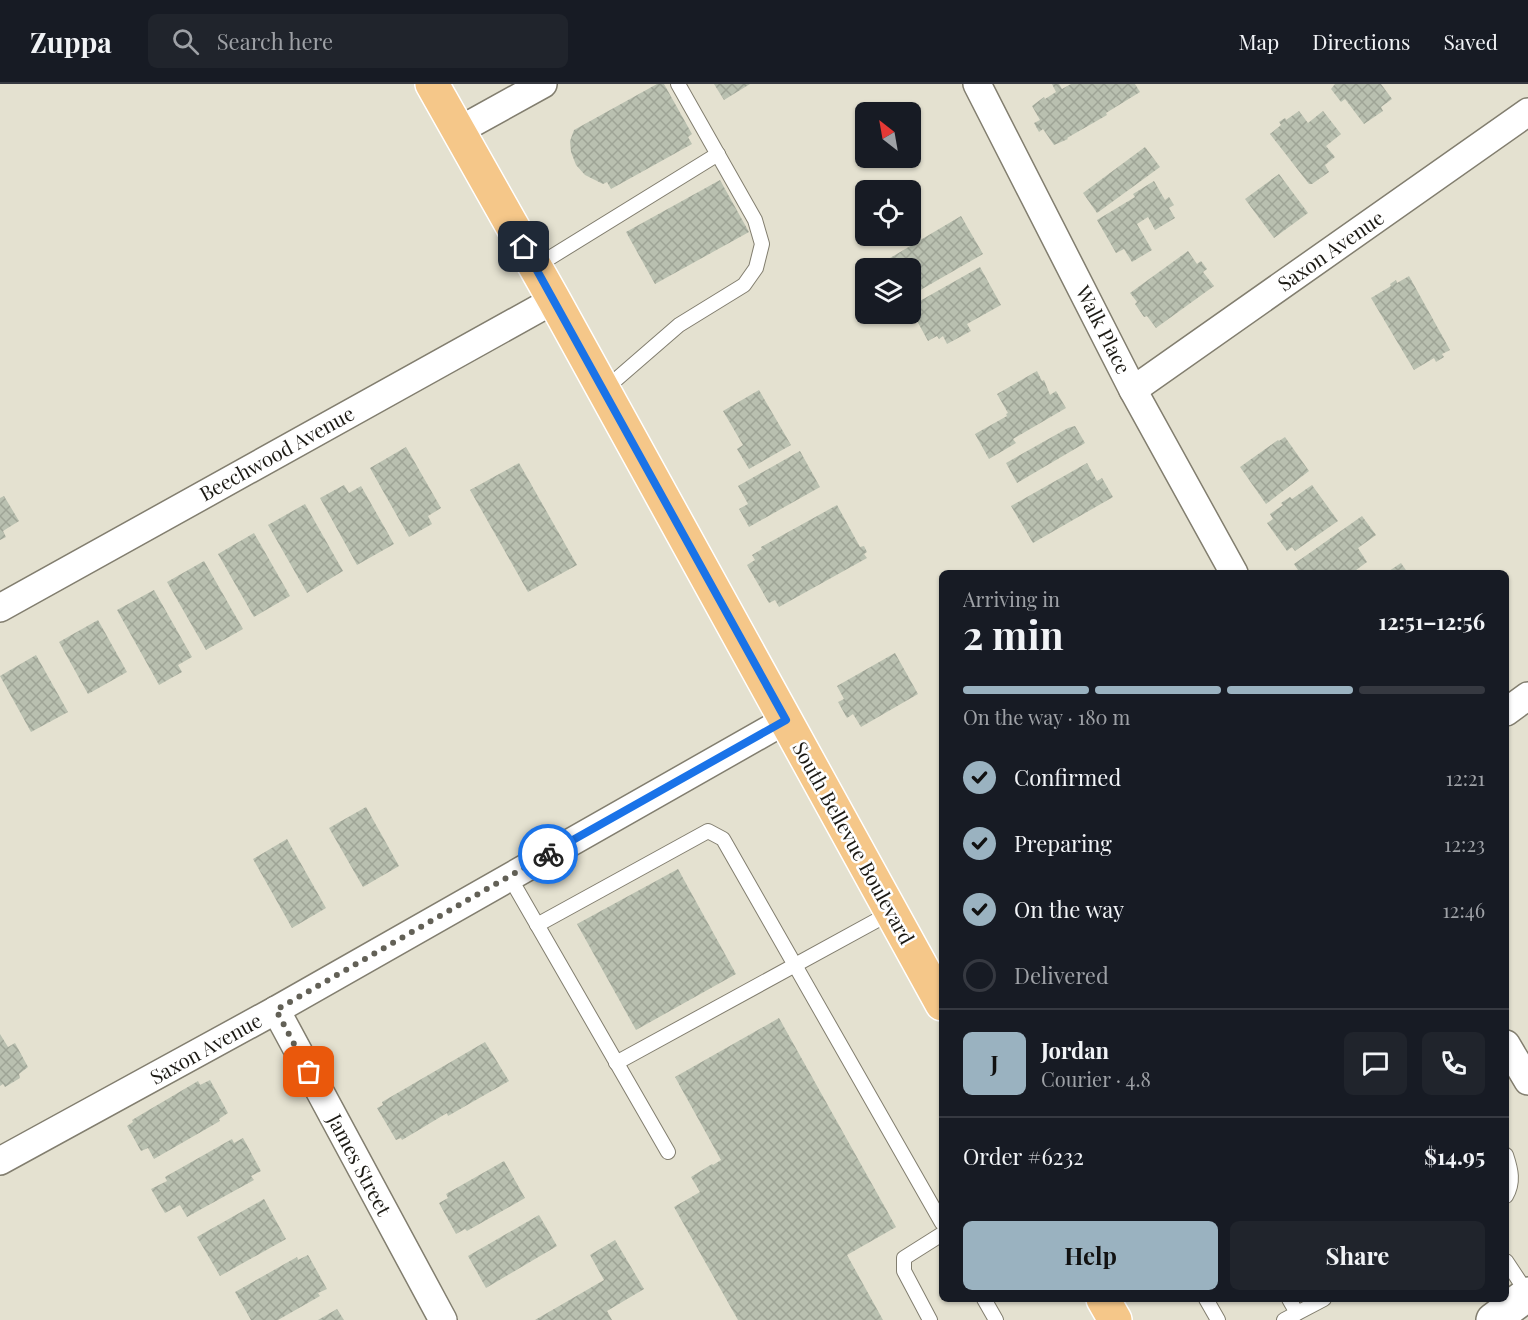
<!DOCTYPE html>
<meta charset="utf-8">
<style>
:root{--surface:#171b24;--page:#20242c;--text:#f1f3f6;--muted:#9ea1a6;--line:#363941;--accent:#9ab2c0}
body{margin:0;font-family:"Playfair Display",serif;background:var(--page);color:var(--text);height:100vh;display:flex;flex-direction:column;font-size:22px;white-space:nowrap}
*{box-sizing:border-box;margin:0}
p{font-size:20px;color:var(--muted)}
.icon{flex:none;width:33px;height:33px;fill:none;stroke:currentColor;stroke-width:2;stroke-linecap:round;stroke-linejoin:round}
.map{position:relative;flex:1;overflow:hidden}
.details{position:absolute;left:939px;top:486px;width:570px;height:732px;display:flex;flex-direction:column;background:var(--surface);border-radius:9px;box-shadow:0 2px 4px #0004}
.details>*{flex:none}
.needle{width:39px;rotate:329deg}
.fabs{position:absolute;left:855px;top:18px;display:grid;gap:12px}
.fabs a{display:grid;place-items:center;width:66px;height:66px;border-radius:9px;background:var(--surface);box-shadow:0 2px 4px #0004;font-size:30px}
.pin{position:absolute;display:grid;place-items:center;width:51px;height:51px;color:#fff;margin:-26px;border-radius:12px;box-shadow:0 3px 9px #0006}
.courier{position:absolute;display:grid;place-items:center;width:60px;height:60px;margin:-30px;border:4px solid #1a73e8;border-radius:50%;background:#fff;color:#222;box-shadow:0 2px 8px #0007}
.headline em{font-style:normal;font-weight:700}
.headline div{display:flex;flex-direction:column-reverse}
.headline{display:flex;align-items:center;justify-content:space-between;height:102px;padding:0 24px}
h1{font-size:39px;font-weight:700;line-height:45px}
.bar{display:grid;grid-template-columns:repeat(4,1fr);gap:9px 6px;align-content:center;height:72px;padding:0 24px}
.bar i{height:8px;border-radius:4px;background:var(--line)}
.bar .active{background:var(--accent)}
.bar p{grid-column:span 4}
.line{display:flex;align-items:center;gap:15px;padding:0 24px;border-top:2px solid var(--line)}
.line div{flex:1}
.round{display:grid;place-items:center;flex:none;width:63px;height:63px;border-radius:9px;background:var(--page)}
ol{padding:0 24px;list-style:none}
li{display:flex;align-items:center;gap:18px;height:66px}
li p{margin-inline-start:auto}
li .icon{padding:6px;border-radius:50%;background:var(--accent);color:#111;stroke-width:4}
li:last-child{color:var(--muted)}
li i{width:33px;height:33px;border:3px solid var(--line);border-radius:50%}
.action{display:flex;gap:12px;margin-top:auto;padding:12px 24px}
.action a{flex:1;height:69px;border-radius:9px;background:var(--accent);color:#111;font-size:24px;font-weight:700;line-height:69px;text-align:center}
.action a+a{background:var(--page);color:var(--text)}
header{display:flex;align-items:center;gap:36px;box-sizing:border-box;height:84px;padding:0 30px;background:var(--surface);border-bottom:2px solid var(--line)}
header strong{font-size:28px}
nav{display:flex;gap:33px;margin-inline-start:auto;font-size:21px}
.search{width:420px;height:54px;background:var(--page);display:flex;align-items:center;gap:15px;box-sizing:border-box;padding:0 21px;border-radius:9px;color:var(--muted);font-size:22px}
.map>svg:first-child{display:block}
.building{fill:url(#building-cross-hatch)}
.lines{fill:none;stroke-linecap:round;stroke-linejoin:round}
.lane-casing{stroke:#827e6f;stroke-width:16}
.street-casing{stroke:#827e6f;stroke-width:30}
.secondary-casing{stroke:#827e6f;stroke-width:36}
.primary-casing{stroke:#fff;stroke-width:36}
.lane{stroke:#fff;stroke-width:14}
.street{stroke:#fff;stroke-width:27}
.secondary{stroke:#fff;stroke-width:33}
.primary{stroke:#f5c789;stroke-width:33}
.done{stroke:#626056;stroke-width:6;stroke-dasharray:0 10.8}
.route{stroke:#1a73e8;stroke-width:8}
.labels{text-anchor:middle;stroke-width:5;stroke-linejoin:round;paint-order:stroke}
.street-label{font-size:20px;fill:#1c1a14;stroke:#fff}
</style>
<header>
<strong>Zuppa</strong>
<div class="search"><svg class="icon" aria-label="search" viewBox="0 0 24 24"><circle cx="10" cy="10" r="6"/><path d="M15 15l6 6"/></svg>Search here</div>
<nav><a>Map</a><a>Directions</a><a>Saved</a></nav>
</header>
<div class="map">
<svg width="1528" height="1236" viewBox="0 0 1528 1236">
<defs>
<pattern id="building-cross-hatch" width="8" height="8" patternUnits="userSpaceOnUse" patternTransform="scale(1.5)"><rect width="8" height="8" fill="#b9c0b0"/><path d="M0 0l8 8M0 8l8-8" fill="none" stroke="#9ea496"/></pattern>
</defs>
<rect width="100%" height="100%" fill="#e4e1d0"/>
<g class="building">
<polygon points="657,0 664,0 692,50 688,53 692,60 611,105 607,98 603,100 585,91 576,81 571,68 570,57 574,46"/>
<polygon points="714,0 750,0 724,16"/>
<polygon points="1052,0 1059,0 1062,5 1071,0 1135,0 1140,8 1106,29 1107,31 1067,54 1068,55 1054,61 1043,45 1039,48 1034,39 1040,36 1032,22 1044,13 1045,15 1056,8"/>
<polygon points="1335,0 1381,0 1392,15 1381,23 1383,27 1364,40 1345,15 1341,18 1331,5"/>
<polygon points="1299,27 1308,39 1323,27 1341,50 1326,62 1335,73 1325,81 1329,88 1312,100 1309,100 1270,50 1281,41 1279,38 1285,34 1286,36"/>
<polygon points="1145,63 1160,83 1097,129 1083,109"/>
<polygon points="1279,90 1308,129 1274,154 1245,115"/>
<polygon points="720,96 749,148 655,200 626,148"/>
<polygon points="1154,97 1165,116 1169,113 1174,121 1169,124 1175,134 1155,146 1148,133 1137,140 1152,166 1132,178 1124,165 1116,169 1097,136 1135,113 1133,110"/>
<polygon points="961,132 983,170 910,212 910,184 896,184 890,174"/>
<polygon points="1188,167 1197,180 1201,177 1207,185 1203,188 1214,202 1156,244 1147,232 1144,233 1135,220 1137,218 1130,209"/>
<polygon points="980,183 1001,221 967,240 971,247 947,260 943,252 939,255 937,252 928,257 910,224 919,220 918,218"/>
<polygon points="1409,192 1450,266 1442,270 1444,273 1436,278 1434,274 1414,286 1371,214 1391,202 1390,200 1396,196 1397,199"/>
<polygon points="1037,287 1042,297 1044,296 1050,311 1056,307 1066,324 1013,355 1016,359 989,375 975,350 1007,332 1006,330 1008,329 997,310"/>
<polygon points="759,306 791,361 749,385 737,365 743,361 723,327"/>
<polygon points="1075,342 1085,359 1017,399 1006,379 1068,344"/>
<polygon points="1285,353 1309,387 1266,420 1240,383 1278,356 1279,357"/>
<polygon points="406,363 441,424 428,432 432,440 409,453 370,384"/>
<polygon points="800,367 820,403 749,443 739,425 748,420 738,402"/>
<polygon points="519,379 577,481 528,508 470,406"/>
<polygon points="1087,379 1097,397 1102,394 1113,413 1033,459 1011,422"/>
<polygon points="344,401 349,409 361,402 394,460 357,481 320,414"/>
<polygon points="1312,401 1338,437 1295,467 1292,463 1287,467 1267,439 1273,435 1270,430 1283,421 1281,419 1290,413 1292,415"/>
<polygon points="4,412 19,437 3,447 6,453 0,456 0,414"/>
<polygon points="305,420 343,487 307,509 268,441"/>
<polygon points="837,421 860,463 864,462 867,468 864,470 867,474 779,523 775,516 769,519 747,481 755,476 752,471 762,465 761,463"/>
<polygon points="1362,432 1376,451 1358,464 1367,478 1352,489 1300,489 1294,480"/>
<polygon points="254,449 290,512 254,533 218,470"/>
<polygon points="204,477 243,545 206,566 167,498"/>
<polygon points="1401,479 1408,489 1386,489"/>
<polygon points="154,506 192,573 178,581 182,588 159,601 117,526"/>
<polygon points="98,536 127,588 88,610 59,558"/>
<polygon points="895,569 918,610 861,643 853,630 847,634 838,618 844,615 837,602"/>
<polygon points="36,571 68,628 31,648 0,592"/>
<polygon points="366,723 399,782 363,803 329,744"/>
<polygon points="287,755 326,824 292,844 253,775"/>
<polygon points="678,785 736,890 636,946 577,840"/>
<polygon points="779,934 896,1143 847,1171 883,1236 738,1236 674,1123 700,1108 691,1093 712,1080 713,1081 721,1076 675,993"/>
<polygon points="0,950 8,963 15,959 28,983 19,990 20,994 5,1003 3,1000 0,1002"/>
<polygon points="485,958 509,997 448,1032 447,1029 402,1056 401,1054 396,1056 377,1024 383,1021 382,1018"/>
<polygon points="210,996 228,1029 219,1035 220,1037 154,1075 148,1064 141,1067 127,1042 133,1038 132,1036 198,997 200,1001"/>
<polygon points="243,1054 261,1087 251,1092 254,1096 187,1133 180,1121 165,1129 151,1105 167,1097 165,1093 232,1055 234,1059"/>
<polygon points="504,1077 525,1114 467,1147 465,1145 456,1150 439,1119 448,1114 446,1110"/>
<polygon points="264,1115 286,1155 220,1192 197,1153"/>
<polygon points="539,1131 557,1162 486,1204 468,1172"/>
<polygon points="615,1156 644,1205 607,1227 612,1236 535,1236 604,1196 590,1171"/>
<polygon points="308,1171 327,1205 318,1209 320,1212 278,1236 251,1236 235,1208 297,1173 298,1176"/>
<polygon points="337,1225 344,1236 318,1236"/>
</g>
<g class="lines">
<defs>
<g id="lane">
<polyline points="535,183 718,70"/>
<polyline points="604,306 679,241 744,201 756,184 762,160 755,136 678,0"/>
<polyline points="509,792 668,1068"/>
<polyline points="537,841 708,747 723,755 942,1139"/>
<polyline points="616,979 892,828"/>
<path d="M1506 1071C1511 1086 1514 1098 1506 1112"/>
<polyline points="1506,1177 1528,1210"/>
<polyline points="984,1215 996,1236"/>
<polyline points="1206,1215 1218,1236"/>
<polyline points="1289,1215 1297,1229"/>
<polyline points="930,1236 904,1187 904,1174 942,1150"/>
<polyline points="1284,1236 1324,1215"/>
</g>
<g id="street">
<polyline points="977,0 1133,306 1234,489"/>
<polyline points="458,47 543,0"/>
<polyline points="1133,306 1528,28"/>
<polyline points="0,524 554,216"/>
<polyline points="1506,628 1528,612"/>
<polyline points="276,926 443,1236"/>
<polyline points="1506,960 1528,997"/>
<polyline points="0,1077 276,926 786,636"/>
</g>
<polyline id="secondary" points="1493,1236 1528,1210"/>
<g id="primary">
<polyline points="432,0 554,216 942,920"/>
<polyline points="1103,1215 1115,1236"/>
</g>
</defs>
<use href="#lane" class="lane-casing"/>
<use href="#street" class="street-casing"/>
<use href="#secondary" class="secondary-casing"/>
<use href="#primary" class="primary-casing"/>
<use href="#lane" class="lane"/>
<use href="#street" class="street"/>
<use href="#secondary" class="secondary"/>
<use href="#primary" class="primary"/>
</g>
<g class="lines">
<polyline class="done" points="309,988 276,926 548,770"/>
<polyline class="route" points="524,163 786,636 548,770"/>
</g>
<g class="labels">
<g class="street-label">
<text transform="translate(1331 167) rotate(-35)" y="7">Saxon Avenue</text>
<text transform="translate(1103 246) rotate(63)" y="7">Walk Place</text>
<text transform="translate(277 370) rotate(-29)" y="7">Beechwood Avenue</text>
<text transform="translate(853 759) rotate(61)" y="7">South Bellevue Boulevard</text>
<text transform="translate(206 965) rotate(-29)" y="7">Saxon Avenue</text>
<text transform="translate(359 1081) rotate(62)" y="7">James Street</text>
</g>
</g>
</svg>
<div class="fabs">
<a><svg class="needle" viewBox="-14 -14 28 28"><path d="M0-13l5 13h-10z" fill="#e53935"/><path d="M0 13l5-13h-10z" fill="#9ea1a6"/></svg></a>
<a><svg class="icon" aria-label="locate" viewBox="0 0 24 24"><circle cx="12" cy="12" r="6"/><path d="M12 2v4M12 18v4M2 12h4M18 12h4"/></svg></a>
<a><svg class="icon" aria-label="layers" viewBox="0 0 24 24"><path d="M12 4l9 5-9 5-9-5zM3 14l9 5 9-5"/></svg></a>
</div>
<div class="pin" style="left:309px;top:988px;background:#ea580c"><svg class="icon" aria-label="bag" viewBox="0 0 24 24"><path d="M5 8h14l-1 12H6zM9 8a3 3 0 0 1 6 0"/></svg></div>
<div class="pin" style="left:524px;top:163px;background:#1f2937"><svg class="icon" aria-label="home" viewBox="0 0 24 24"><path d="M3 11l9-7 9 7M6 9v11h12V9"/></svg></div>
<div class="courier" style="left:548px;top:770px"><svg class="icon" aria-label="bike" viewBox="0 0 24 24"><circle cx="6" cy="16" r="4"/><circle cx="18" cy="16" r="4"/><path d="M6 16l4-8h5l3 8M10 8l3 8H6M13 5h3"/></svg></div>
<section class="details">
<div class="headline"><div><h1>2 min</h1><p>Arriving in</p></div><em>12:51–12:56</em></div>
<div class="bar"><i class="active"></i><i class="active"></i><i class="active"></i><i></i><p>On the way · 180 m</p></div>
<ol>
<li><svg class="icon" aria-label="check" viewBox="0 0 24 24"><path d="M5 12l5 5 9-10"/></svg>Confirmed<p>12:21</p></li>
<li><svg class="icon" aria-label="check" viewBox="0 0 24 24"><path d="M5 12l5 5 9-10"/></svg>Preparing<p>12:23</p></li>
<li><svg class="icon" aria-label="check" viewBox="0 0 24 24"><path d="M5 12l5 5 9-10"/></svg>On the way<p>12:46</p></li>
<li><i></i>Delivered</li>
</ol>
<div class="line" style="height:108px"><b class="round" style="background:var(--accent);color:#111">J</b><div><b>Jordan</b><p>Courier · 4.8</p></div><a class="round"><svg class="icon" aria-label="chat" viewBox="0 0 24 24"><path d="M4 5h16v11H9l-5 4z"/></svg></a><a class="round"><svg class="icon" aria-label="phone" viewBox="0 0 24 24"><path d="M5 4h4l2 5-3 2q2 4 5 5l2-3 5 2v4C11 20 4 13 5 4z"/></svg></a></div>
<div class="line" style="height:78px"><div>Order #6232</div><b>$14.95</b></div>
<div class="action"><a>Help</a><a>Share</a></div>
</section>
</div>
